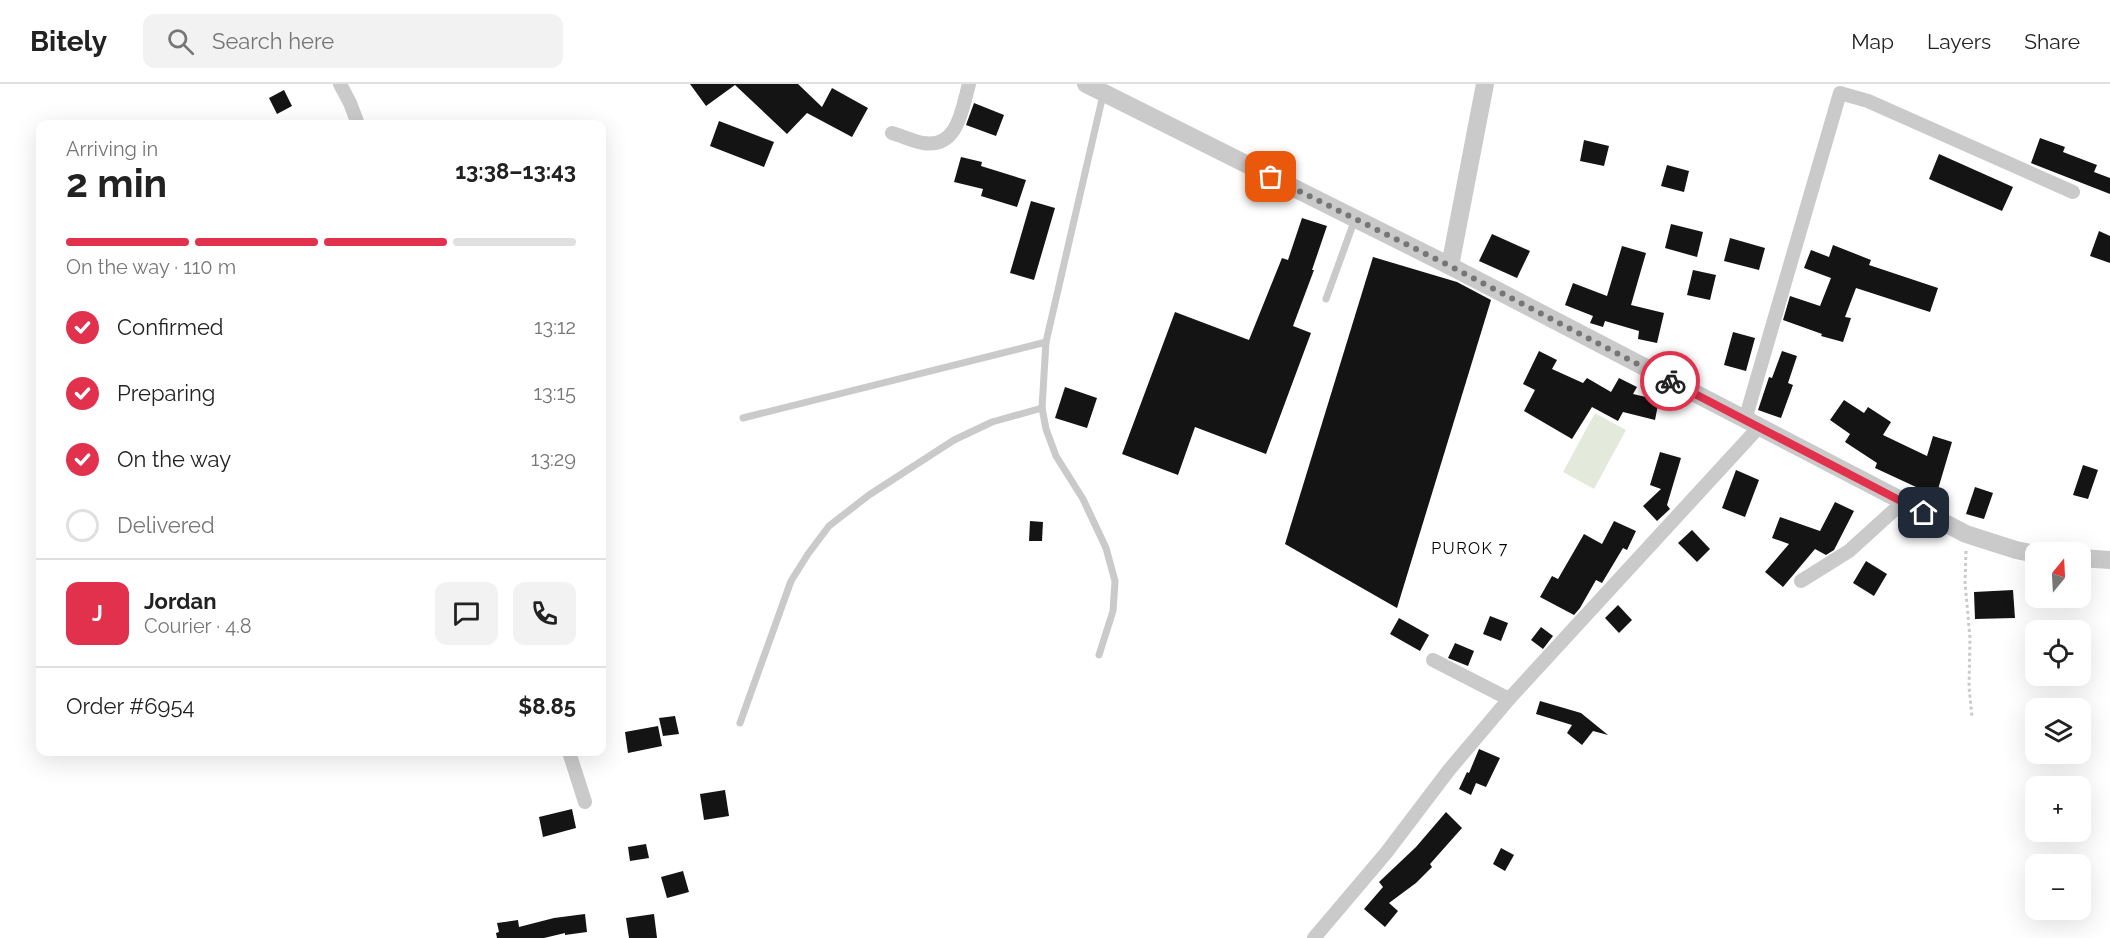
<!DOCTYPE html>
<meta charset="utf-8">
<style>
:root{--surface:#fff;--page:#f2f2f2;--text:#222;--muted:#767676;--line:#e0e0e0;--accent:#e2314d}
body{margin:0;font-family:Raleway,sans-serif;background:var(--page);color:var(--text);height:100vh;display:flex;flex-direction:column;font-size:22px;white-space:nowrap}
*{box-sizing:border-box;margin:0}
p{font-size:20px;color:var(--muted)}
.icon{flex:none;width:33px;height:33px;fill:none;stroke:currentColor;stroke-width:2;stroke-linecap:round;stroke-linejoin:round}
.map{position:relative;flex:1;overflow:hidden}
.sheet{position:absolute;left:36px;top:36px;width:570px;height:636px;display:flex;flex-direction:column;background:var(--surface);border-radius:12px;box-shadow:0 6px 24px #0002}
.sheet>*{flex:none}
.needle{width:39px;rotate:18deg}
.tools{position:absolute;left:2025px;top:458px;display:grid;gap:12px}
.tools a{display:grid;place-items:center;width:66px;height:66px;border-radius:12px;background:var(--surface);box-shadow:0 6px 24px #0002;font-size:30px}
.pin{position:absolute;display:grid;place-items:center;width:51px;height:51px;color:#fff;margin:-26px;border-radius:12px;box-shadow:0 3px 9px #0006}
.courier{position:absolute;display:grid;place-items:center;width:60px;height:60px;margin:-30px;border:4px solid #e2314d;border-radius:50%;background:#fff;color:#222;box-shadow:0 2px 8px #0007}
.overview em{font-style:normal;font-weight:700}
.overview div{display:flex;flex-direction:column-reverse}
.overview{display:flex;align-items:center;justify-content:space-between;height:102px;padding:0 30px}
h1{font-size:39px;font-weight:700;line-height:45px}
.bar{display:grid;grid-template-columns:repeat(4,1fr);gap:9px 6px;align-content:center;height:72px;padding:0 30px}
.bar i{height:8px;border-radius:4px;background:var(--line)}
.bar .on{background:var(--accent)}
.bar p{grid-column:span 4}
.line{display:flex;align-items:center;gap:15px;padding:0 30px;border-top:2px solid var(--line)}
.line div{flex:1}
.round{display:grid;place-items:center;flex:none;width:63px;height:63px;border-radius:12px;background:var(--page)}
ol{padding:0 30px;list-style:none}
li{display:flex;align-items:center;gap:18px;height:66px}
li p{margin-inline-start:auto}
li .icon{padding:6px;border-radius:50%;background:var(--accent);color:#fff;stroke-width:4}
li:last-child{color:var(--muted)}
li i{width:33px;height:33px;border:3px solid var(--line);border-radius:50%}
header{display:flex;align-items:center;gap:36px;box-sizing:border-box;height:84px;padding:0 30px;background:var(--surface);border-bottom:2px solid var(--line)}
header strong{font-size:28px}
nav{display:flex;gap:33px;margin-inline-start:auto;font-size:21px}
.search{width:420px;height:54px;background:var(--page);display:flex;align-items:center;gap:15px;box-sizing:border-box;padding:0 21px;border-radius:12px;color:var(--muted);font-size:22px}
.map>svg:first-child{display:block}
.green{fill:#e4eadb}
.building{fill:#141414}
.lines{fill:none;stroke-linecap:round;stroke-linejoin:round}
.path{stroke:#cacaca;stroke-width:3;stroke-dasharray:3 3;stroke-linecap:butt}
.service{stroke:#cacaca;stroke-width:7}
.minor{stroke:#cacaca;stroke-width:14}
.tertiary{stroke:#cacaca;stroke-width:18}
.done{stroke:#767676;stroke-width:6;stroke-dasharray:0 10.8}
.route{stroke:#e2314d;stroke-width:8}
.labels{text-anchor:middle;stroke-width:6;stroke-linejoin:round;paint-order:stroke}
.neighbourhood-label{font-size:16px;letter-spacing:1.5px;fill:#000;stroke:#fff}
</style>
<header>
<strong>Bitely</strong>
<div class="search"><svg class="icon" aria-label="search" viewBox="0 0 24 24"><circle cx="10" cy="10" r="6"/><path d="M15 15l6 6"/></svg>Search here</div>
<nav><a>Map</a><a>Layers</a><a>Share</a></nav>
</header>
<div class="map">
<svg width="2110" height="854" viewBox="0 0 2110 854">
<rect width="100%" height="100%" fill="#fff"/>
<polygon class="green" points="1595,329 1626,346 1594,405 1563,388"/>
<g class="building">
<polygon points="690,0 798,0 822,23 832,4 868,24 852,53 807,29 787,50 735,1 706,22"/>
<polygon points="284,6 292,22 277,30 269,14"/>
<polygon points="974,19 1004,31 996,52 966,41"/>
<polygon points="719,37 774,58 764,83 710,62"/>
<polygon points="2040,54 2065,63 2063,68 2097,81 2094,88 2110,94 2110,110 2031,79"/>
<polygon points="1584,56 1609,62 1604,82 1580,77"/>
<polygon points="1939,70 2013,103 2002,127 1929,95"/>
<polygon points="961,73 982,78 981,82 1026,96 1017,123 981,112 983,105 954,98"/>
<polygon points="1667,81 1689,87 1684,108 1661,102"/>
<polygon points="1031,117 1055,124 1034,196 1010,189"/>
<polygon points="1302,134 1327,142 1312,186 1314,186 1293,242 1311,249 1266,370 1195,343 1178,391 1122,370 1175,228 1249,256 1282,174 1288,176"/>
<polygon points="1671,140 1703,148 1697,173 1665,164"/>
<polygon points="2099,147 2110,152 2110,179 2090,172"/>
<polygon points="1492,150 1530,167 1517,194 1479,177"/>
<polygon points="1730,154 1765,164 1759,186 1724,177"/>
<polygon points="1833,161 1871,176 1869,181 1938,204 1930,228 1856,204 1845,233 1851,234 1843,258 1821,252 1822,250 1783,236 1790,212 1820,222 1831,194 1804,184 1811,166 1829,173"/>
<polygon points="1622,162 1646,169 1631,221 1664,229 1657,259 1638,255 1639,247 1605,237 1603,243 1590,239 1593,232 1565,221 1573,199 1607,212"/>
<polygon points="1373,173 1457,198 1491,216 1397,524 1285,460"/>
<polygon points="1693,186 1716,191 1710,216 1687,211"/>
<polygon points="1733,248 1755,254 1746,287 1724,281"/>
<polygon points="1539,267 1557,276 1552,285 1583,299 1587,294 1611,308 1619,294 1637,303 1633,310 1659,316 1655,336 1623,328 1618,337 1592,323 1572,355 1524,327 1535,306 1523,300"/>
<polygon points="1782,267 1797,272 1788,299 1793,301 1781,334 1758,326 1769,293 1772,294"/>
<polygon points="1065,303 1097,314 1087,344 1055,334"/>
<polygon points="1844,316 1864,329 1868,323 1891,338 1883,351 1927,372 1933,352 1952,358 1936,412 1916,406 1916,403 1875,384 1877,379 1845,358 1850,350 1830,336"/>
<polygon points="1660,368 1681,374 1667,421 1670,425 1657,437 1643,422 1661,405 1650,401"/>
<polygon points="2083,381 2098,386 2088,415 2073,411"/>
<polygon points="1736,386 1759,396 1745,433 1722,424"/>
<polygon points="1975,403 1993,409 1984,435 1966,430"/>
<polygon points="1835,418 1854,427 1834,466 1826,471 1815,465 1783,503 1765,488 1789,460 1772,454 1780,433 1820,447"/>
<polygon points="1030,437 1043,438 1042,457 1029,457"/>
<polygon points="1614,437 1636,447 1627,466 1623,464 1602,499 1596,496 1580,524 1574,531 1540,513 1552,492 1558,495 1584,450 1602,460"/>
<polygon points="1692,446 1710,465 1697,478 1678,459"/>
<polygon points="1866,477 1887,490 1874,512 1853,499"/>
<polygon points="2013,506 2015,534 1975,535 1974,508"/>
<polygon points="1618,521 1632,536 1619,549 1605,534"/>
<polygon points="1490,532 1508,539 1501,557 1483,550"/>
<polygon points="1399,534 1429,551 1420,567 1390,550"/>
<polygon points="1541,543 1553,552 1543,565 1531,556"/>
<polygon points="1455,559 1474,567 1468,582 1448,574"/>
<polygon points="1540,617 1581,629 1608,651 1593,647 1582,661 1567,649 1572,641 1536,630"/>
<polygon points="675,632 679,650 663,652 659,634"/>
<polygon points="658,642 662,662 628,669 625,648"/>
<polygon points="1479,665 1500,674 1486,703 1476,699 1471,711 1459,705 1467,688 1469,689"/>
<polygon points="725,706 729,732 704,736 700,710"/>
<polygon points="572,725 576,744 543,753 539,733"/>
<polygon points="1446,728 1462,744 1430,780 1432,783 1416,799 1389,819 1398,827 1385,843 1364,825 1383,803 1379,798 1416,763"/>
<polygon points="646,760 649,774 630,777 628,763"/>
<polygon points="1501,764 1514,771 1505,787 1493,780"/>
<polygon points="683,787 689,808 667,814 661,793"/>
<polygon points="585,830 587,848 565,851 565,849 544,854 497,854 496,849 499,848 497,839 518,836 519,843 554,834"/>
<polygon points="654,830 657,854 629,854 626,834"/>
</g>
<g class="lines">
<polyline class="path" points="1966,467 1965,498 1970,554 1969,603 1972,633"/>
<g class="service">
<polyline points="1326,215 1355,135"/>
<polyline points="743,334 1046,258"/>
<polyline points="1099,571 1113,527 1115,497 1106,464 1083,415 1056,372 1046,345 1042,324 1046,258 1103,11"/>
<polyline points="740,639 791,497 808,470 829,442 869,411 954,356 992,338 1042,324"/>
</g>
<g class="minor">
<polyline points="340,0 350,19 358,40"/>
<path d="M892 49C902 52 913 57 923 59 958 65 962 25 969 0"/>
<polyline points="1745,336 1840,9 1868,17 2073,108"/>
<polyline points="1801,497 1849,467 1903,418"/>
<polyline points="1433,576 1509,615"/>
<polyline points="569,668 585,718"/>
<polyline points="1314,854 1386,769 1449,686 1509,615 1759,343"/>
</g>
<g class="tertiary">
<polyline points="1086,0 1450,182 1966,450 2016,466 2036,470"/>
<polyline points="1450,182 1485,0"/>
<polyline points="2080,474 2110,476"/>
</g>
</g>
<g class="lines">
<polyline class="done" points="1271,93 1450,182 1670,297"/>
<polyline class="route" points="1670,297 1924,429"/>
</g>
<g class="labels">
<g class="neighbourhood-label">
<text x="1470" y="470">PUROK 7</text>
</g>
</g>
</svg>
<div class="tools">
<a><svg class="needle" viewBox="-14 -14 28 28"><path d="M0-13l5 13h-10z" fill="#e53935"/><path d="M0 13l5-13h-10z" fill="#767676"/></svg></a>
<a><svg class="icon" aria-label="locate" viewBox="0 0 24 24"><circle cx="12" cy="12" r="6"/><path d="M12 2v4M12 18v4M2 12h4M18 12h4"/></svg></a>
<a><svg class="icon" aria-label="layers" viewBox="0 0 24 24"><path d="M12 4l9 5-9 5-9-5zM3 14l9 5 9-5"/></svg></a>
<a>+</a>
<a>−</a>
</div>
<div class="pin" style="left:1271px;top:93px;background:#ea580c"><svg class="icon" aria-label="bag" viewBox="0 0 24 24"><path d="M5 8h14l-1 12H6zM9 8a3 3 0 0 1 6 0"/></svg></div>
<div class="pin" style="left:1924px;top:429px;background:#1f2937"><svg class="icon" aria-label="home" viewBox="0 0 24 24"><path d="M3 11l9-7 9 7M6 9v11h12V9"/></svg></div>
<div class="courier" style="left:1670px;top:297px"><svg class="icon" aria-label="bike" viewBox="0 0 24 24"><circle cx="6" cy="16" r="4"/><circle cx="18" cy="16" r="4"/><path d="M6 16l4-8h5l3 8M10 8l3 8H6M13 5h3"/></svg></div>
<section class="sheet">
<div class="overview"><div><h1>2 min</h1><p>Arriving in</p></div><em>13:38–13:43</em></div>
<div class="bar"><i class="on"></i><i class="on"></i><i class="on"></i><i></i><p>On the way · 110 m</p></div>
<ol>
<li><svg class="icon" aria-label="check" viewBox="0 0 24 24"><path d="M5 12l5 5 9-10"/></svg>Confirmed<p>13:12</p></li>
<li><svg class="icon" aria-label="check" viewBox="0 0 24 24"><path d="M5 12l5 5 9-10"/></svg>Preparing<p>13:15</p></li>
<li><svg class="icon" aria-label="check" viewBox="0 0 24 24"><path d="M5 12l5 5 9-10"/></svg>On the way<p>13:29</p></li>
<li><i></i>Delivered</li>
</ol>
<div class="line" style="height:108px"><b class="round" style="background:var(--accent);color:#fff">J</b><div><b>Jordan</b><p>Courier · 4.8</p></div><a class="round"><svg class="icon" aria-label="chat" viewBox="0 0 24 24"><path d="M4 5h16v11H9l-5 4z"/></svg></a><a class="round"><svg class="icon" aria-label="phone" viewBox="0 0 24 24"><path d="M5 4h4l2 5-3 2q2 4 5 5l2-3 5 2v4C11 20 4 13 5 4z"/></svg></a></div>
<div class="line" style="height:78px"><div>Order #6954</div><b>$8.85</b></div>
</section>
</div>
